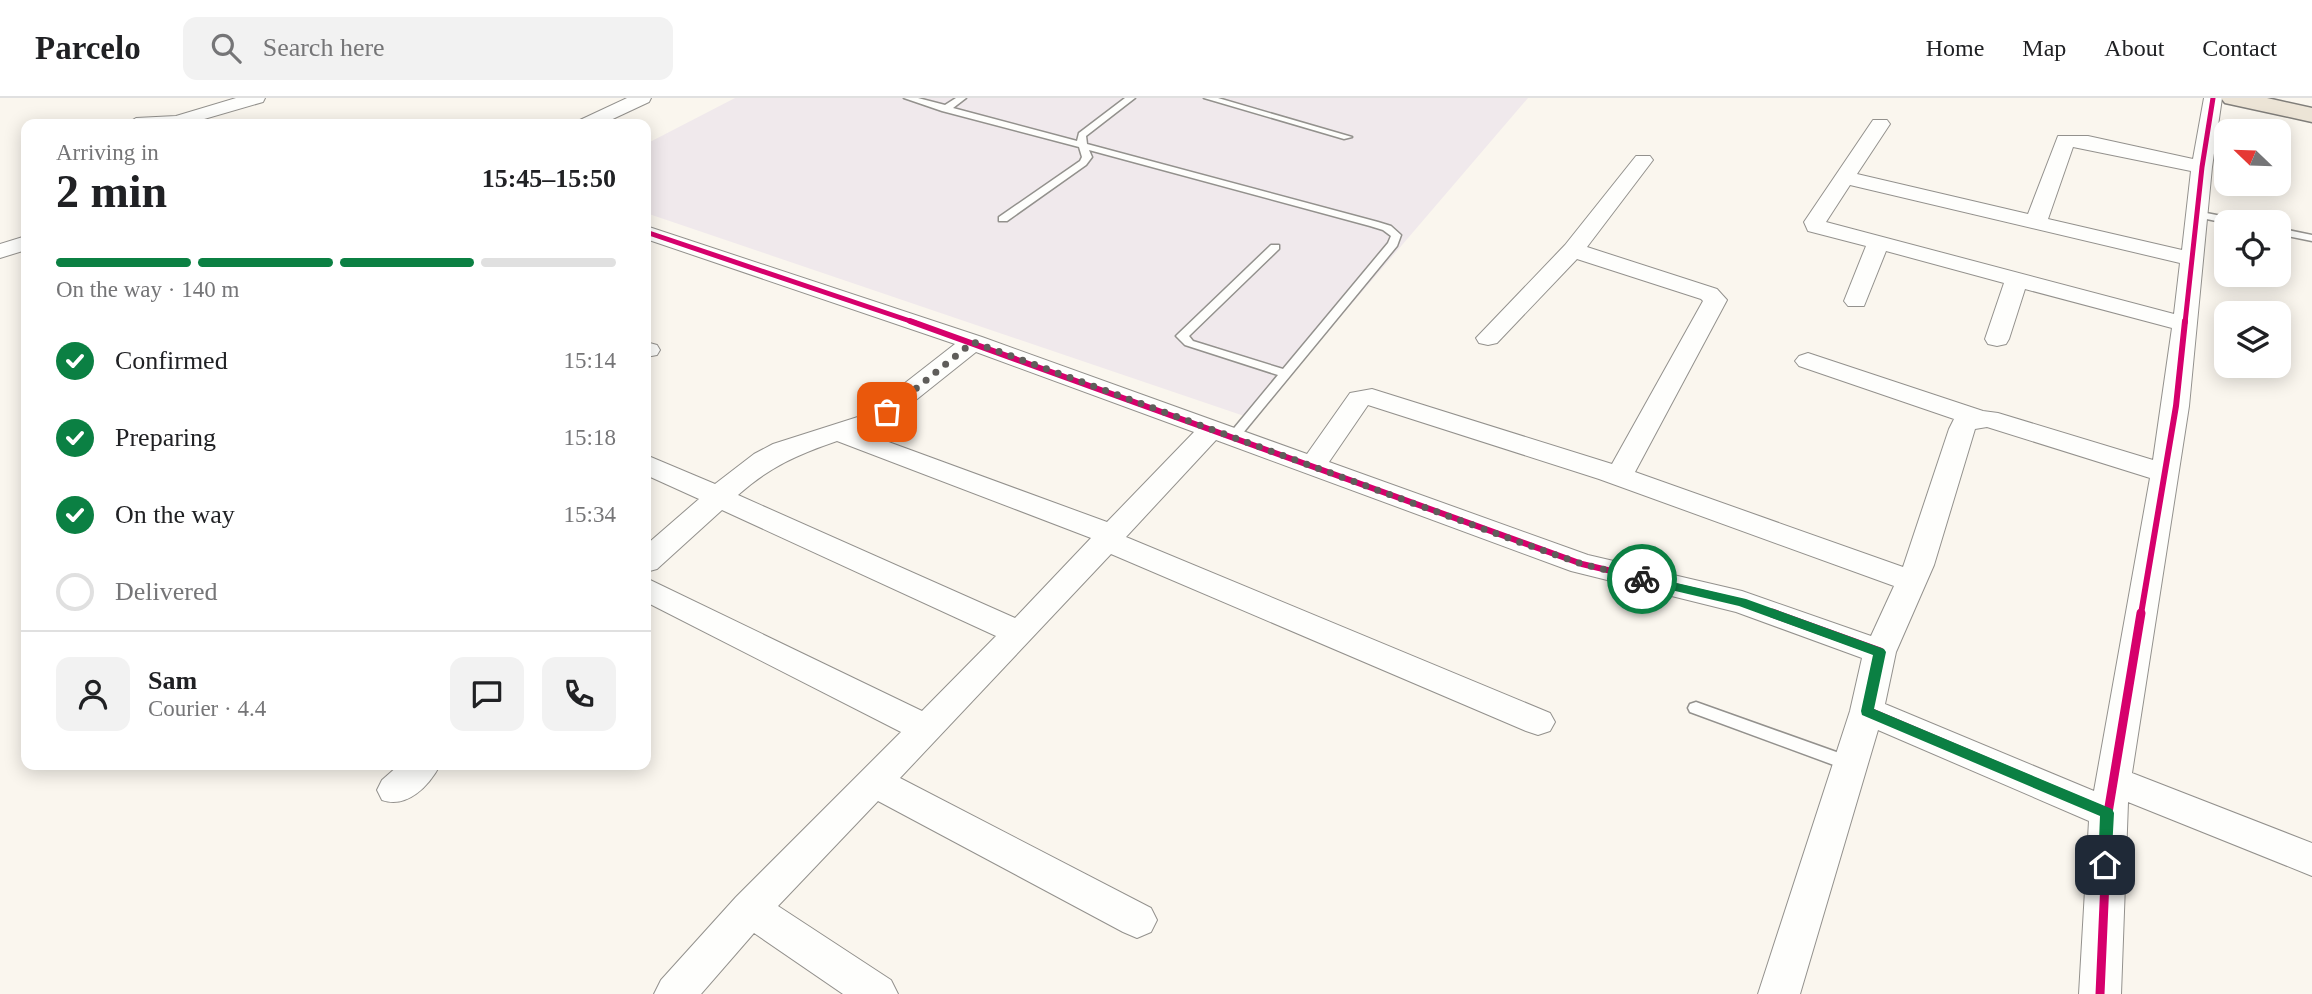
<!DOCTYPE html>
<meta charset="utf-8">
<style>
:root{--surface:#fff;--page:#f2f2f2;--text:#202124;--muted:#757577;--line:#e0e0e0;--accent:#0b8043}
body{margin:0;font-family:Georgia,serif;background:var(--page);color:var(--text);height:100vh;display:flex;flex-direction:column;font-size:26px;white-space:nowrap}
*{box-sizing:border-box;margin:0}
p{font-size:23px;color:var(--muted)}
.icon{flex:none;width:38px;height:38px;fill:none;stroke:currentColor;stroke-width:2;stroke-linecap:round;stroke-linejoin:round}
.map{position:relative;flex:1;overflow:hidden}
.panel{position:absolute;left:21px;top:21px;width:630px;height:651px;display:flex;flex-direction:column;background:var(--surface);border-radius:14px;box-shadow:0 4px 18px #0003}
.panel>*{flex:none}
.needle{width:46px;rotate:293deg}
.tools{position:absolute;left:2214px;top:21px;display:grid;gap:14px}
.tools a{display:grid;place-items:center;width:77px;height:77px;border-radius:14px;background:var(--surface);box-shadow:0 4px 18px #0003;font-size:35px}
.pin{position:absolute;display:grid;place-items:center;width:60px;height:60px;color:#fff;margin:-30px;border-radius:14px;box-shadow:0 4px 10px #0006}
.courier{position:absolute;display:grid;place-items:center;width:70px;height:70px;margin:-35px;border:5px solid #0b8043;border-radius:50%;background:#fff;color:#222;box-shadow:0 2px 9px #0007}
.summary em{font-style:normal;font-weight:600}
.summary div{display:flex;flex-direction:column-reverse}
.summary{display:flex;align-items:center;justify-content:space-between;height:119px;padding:0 35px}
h1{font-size:46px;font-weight:600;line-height:52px}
.bar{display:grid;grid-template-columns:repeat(4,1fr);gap:10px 7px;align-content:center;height:84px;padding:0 35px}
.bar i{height:9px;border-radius:5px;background:var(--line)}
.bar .active{background:var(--accent)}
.bar p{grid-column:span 4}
.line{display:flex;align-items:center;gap:18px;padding:0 35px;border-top:2px solid var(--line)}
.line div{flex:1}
.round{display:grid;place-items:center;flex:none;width:74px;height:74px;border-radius:14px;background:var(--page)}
ol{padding:0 35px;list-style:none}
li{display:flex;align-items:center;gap:21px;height:77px}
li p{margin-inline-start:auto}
li .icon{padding:7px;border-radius:50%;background:var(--accent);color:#fff;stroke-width:4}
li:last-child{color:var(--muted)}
li i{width:38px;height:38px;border:4px solid var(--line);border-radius:50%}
header{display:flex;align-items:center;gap:42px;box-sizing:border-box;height:98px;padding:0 35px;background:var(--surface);border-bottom:2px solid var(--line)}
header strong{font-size:33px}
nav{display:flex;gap:38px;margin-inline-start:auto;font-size:24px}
.search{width:490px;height:63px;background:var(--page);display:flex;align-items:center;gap:18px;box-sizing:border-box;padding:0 24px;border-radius:14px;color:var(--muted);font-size:26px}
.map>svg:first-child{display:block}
.industrial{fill:#f0e9ec}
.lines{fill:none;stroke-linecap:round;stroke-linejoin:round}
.service-casing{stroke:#93918d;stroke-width:3}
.minor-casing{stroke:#93918d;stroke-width:2}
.primary-casing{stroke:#807e7a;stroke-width:3}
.service{fill:#fefefc;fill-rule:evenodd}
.minor{fill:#fefefc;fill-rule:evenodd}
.primary{fill:#ece4d6;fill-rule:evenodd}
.cycleway-far2-casing{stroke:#fff;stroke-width:9}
.cycleway-far1-casing{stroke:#fff;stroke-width:10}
.cycleway-casing{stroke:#fff;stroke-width:13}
.cycleway-far2{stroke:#d6006c;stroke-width:5}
.cycleway-far1{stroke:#d6006c;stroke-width:6}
.cycleway{stroke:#d6006c;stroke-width:9}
.route{fill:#0b8043}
.done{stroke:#5f5d5a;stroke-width:7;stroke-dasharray:0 12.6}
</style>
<header>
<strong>Parcelo</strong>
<div class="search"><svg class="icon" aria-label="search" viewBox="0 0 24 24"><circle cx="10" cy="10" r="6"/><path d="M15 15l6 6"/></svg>Search here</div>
<nav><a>Home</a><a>Map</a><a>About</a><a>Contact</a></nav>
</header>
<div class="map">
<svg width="2312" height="896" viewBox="0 0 2312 896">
<rect width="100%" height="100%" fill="#faf6ee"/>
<polygon class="industrial" points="735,0 1528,0 1253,321 646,115 646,46"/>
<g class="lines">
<defs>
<g id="service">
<polygon points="904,0 918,0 945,7 956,0 966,0 953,10 1077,43 1079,35 1125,0 1135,0 1086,38 1087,46 1378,124 1391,128 1401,137 1397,148 1238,341 1230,341 1228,338 1230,335 1278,277 1185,247 1176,238 1178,236 1271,147 1279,147 1279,151 1189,238 1193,243 1283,271 1388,145 1391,138 1383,132 1370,128 1089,52 1092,59 1086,67 1007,123 999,123 999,119 1080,63 1082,59 1079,49 942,13"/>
<polygon points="1204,0 1218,0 1352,39 1344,41"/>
<polygon points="2196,113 2237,121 2242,124 2226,125 2192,118 2191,116"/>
<polygon points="2278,130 2312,137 2312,143 2278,136"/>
<polygon points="1696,604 1856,661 1858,666 1856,671 1850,673 1690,614 1688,610 1690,606"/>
</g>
<g id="minor">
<polygon points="236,0 265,0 263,4 187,26 126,26 136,20 176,18"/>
<polygon points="627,0 651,0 649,4 602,26 577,26 580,22"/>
<path d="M2204 0H2222L2212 69 2189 308 2132 675 2312 745V778L2128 704 2121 896H2079L2089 723 1878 632 1800 896H1758L1850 613 1862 560 1736 514 1571 473 1216 342 1126 439 1550 615 1555 624 1550 633 1538 637 1526 633 1111 456 900 680 1151 810 1157 822 1151 834 1137 840 1123 834 878 703 778 808 891 882 898 896H843L754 835 701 896H654L661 882 736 799 901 634 646 504V480L922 613 996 538 722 412 657 471 646 474V447L699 401 646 377V357L715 386 754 356 773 346 864 317 955 246 646 141V128L982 239 1307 356 1350 295 1372 291 1612 366 1703 203 1701 201 1577 161 1497 245 1488 247 1479 245 1476 240 1565 147 1636 58H1650L1653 62 1650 66 1587 149 1717 191 1727 202 1635 374 1903 469 1949 331 1954 321 1799 268 1795 263 1799 258 1808 255 1817 258 1983 313 1998 315 2153 362 2172 230 2025 191 2009 241 2006 246 1997 248 1988 246 1985 241 2004 185 1886 153 1864 208H1848L1844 203 1866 148 1808 133 1804 124 1873 22H1887L1890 26 1857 76 2028 116 2058 38H2088L2193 61ZM2073 49 2191 73 2182 152 2048 121ZM1850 87 2180 165 2174 216 1826 124ZM976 254 1194 334 1107 424 864 335 882 329ZM1368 307 1599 381 1894 488 1871 538 1742 493 1588 457 1329 364ZM1987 329 2150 380 2094 693 1885 606 1896 554 1934 467 1975 331ZM837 343 1091 440 1015 520 738 397C769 369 799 356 837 343Z"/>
<polygon points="26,138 26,152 0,160 0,146"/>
<polygon points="646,244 657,247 660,252 657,257 646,259"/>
<path d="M399 667H440C429 688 407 711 382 702L377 692 382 682Z"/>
</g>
<polygon id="primary" points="2221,0 2267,0 2312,10 2312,24 2225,5"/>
</defs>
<use href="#service" class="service-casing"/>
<use href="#minor" class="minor-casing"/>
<use href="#primary" class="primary-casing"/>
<use href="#service" class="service"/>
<use href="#minor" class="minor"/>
<use href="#primary" class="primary"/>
<defs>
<g id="cycleway-far2">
<polyline points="646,134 916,225"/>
<polyline points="2185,225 2202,69 2213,0"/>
</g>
<g id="cycleway-far1">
<polyline points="910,223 1582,466 1742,504 1776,516"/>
<polyline points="2141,516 2176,308 2185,223"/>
</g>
<g id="cycleway">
<polyline points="1772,515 1880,554 1867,613 2108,715"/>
<polyline points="2100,896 2108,715 2141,515"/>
</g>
</defs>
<use href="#cycleway-far2" class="cycleway-far2-casing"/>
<use href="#cycleway-far1" class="cycleway-far1-casing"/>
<use href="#cycleway" class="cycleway-casing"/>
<use href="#cycleway-far2" class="cycleway-far2"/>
<use href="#cycleway-far1" class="cycleway-far1"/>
<use href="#cycleway" class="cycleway"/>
</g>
<polygon class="route" points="1642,477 1746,501 1884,551 1886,554 1874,611 2112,711 2114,715 2111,771 2100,771 2098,767 2100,718 1862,617 1861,613 1873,557 1739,508 1637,484 1636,481"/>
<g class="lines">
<polyline class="done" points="887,314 973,244 1522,445 1582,466 1642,481"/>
</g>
</svg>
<div class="tools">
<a><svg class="needle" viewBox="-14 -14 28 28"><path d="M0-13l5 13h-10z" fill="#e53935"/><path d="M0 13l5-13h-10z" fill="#757577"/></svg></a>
<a><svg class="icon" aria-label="locate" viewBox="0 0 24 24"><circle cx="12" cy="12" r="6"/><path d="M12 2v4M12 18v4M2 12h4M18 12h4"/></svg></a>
<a><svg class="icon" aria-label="layers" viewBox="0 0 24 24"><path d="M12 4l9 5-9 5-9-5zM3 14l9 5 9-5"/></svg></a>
</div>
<div class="pin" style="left:887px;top:314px;background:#ea580c"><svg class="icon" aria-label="bag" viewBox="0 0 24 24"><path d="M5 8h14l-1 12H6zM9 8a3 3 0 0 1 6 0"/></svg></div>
<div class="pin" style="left:2105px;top:767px;background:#1f2937"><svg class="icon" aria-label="home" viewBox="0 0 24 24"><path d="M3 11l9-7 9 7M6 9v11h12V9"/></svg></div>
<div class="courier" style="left:1642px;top:481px"><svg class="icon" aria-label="bike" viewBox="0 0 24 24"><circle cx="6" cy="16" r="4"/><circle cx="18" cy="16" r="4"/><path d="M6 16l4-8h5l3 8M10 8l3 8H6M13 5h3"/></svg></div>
<section class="panel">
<div class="summary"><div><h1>2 min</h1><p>Arriving in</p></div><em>15:45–15:50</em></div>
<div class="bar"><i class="active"></i><i class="active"></i><i class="active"></i><i></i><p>On the way · 140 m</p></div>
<ol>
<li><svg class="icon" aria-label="check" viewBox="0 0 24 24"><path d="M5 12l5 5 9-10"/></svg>Confirmed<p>15:14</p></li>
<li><svg class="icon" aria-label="check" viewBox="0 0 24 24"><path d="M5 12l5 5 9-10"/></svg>Preparing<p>15:18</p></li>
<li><svg class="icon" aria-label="check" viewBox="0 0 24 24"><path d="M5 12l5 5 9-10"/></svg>On the way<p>15:34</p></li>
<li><i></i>Delivered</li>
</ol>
<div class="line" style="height:126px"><a class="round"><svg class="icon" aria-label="person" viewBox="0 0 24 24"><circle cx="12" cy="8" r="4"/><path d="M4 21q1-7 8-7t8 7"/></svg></a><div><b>Sam</b><p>Courier · 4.4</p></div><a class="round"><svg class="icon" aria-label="chat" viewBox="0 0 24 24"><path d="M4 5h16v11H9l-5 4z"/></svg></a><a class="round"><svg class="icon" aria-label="phone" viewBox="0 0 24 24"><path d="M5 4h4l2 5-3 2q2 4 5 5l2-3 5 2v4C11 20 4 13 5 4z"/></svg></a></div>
</section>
</div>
